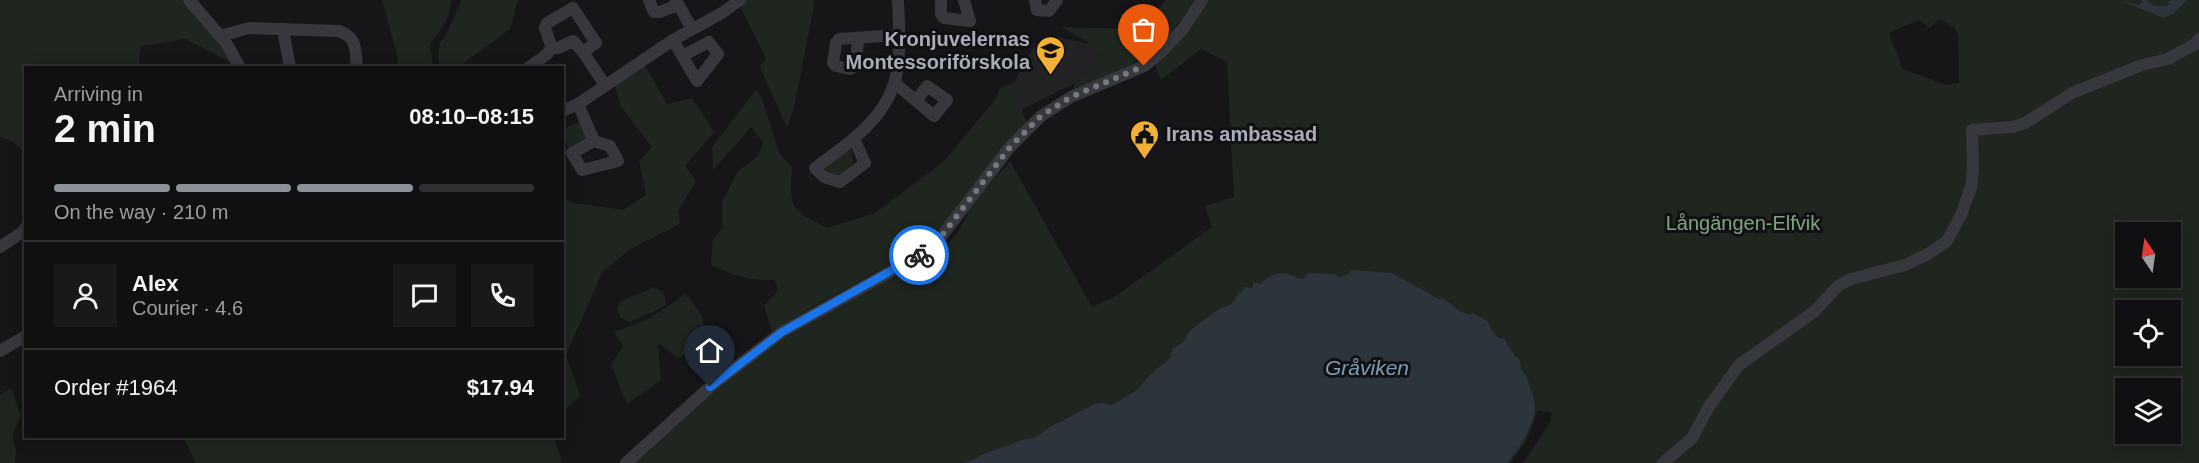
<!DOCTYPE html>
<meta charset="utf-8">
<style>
:root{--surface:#101012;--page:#19191b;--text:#f1f3f6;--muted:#9c9d9f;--line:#303032;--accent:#8c9099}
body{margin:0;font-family:Helvetica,sans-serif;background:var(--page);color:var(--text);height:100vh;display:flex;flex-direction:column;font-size:22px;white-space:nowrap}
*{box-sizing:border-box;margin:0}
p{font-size:20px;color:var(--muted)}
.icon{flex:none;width:33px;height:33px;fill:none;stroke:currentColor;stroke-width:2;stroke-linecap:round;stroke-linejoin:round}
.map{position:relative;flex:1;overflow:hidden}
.details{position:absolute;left:24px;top:66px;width:540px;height:372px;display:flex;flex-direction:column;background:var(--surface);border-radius:0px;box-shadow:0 3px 15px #0003,0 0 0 2px var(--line)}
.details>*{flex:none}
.needle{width:39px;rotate:347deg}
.fabs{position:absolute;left:2115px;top:222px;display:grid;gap:12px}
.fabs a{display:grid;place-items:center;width:66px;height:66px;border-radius:0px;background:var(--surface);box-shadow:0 3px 15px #0003,0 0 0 2px var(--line);font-size:30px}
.pin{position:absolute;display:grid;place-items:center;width:51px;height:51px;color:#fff;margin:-62px -26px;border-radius:50% 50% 50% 0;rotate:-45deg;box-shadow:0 0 6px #0007}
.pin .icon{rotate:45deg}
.courier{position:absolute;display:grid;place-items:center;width:60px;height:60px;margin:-30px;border:4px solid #1a73e8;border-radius:50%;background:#fff;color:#222;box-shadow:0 2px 8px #0007}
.overview em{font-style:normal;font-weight:700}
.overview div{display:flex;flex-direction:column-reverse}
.overview{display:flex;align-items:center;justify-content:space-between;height:102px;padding:0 30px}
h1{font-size:39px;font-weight:700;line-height:45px}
.bar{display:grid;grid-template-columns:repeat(4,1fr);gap:9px 6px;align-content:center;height:72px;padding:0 30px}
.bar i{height:8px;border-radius:4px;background:var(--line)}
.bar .current{background:var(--accent)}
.bar p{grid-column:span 4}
.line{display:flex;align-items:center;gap:15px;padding:0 30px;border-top:2px solid var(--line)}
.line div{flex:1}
.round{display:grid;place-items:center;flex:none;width:63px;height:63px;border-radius:0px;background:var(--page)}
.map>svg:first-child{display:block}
.built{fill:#222225}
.green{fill:#1e261f;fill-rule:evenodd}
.water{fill:#2c353c}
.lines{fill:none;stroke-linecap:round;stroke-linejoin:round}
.minor{stroke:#37383d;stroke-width:12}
.done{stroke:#757880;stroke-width:6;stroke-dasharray:0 10.8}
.route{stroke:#1a73e8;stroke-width:8}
.labels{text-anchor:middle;stroke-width:6;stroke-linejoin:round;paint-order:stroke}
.poi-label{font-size:20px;font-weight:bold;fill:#a8adb8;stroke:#111113;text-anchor:end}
.park-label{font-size:20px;fill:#7fa381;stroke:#111113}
.water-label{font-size:21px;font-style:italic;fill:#7f9bb3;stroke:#111113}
</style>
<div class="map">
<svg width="2199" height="463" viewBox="0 0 2199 463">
<rect width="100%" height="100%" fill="#161618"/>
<polygon class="built" points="1057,37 1091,44 1103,56 1091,70 1074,84 1021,110 1014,83 1032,49"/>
<g class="green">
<polygon points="0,0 200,0 201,23 216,38 236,65 185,39 141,46 138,67 26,68 25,154 15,143 0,137"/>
<path d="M382 0H451C450 18 442 30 430 44L433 67H398V58Z"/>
<polygon points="461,0 518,0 510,29 466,61 461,67 440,67 438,56 440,43 448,31"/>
<polygon points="737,0 815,0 794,108 787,128 760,67 766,58"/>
<path d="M1166 0H1194C1161 55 1131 68 1074 89V84L1091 70 1103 56 1091 44 1061 27 1141 29Z"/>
<path d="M1205 0H2199V463H1522L1526 459 1551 421V413L1538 410 1526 442 1510 463H634L708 394 777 342 871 288 904 272 944 247 956 235 976 199 1010 161 1092 307 1117 295 1212 227 1205 206 1234 197 1227 62 1201 49 1161 80 1155 64ZM1939 19 1955 28 1958 35 1959 83 1946 85 1903 69 1889 33 1919 20 1930 28ZM2126 232H2170V278H2126ZM2126 310H2170V356H2126ZM2126 388H2170V434H2126Z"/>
<polygon points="645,65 667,104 692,98 714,132 685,166 696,181 678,211 680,224 632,248 603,271 566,355 580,395 563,412 563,198 574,203 623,210 646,195 639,161 652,147 620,105 615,85"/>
<path d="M1014 83 1027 125 972 186 940 229 898 261 814 306 772 332 764 306 778 291 775 280C751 281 732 275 711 265L713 239 722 228V202L738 171 758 156 763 143 751 127 713 170 712 147 756 90 761 96 780 155 792 167C789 211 790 207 827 228L875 213 944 161 994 101 1000 88Z"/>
<polygon points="581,121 590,137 568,148 563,129"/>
<polygon points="852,150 853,163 841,174 831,175 825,168 826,162 841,153"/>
<path d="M654 287C663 290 665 295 666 303L663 307 630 322 621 318 617 309 620 302Z"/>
<polygon points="686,294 702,315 707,338 678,358 658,343 661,380 627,404 611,365 623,346 614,332 650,318"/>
<polygon points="11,388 21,416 12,435 16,451 15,463 0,463 0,395"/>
<polygon points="183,437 554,437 562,461 559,463 196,463"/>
</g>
<g class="water">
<path d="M2120 0 2138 5 2142 3V0H2147C2151 6 2163 8 2169 5L2168 2 2171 0H2187L2173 14 2163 18Z"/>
<path d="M1351 270 1392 273 1439 299 1442 297 1459 311 1470 315 1473 313C1477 316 1483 318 1487 321 1493 328 1490 336 1504 339L1515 356 1520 360C1520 372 1525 372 1528 381 1530 389 1536 401 1535 409 1534 424 1518 452 1507 463H965L973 460 981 455 1022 440 1035 438 1050 427 1095 404 1103 403 1112 405 1137 390 1150 375 1170 358 1173 348C1190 341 1182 338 1192 329 1199 323 1208 317 1215 312 1225 304 1234 308 1238 293L1243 292 1244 287 1252 288 1254 282 1260 284C1273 273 1284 269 1298 279L1301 277 1302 280 1309 273 1335 274 1339 277 1349 274Z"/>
</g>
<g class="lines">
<g class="minor">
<polyline points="189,0 227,44 240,68"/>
<polyline points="649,0 654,12 660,12 678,5"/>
<polyline points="676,0 692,29"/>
<polyline points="941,0 941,14 944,18 970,21 964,0"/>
<polyline points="1035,0 1037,10 1049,11 1057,0"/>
<polyline points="283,29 290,68"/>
<path d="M220 36 249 28 339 31C358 38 355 50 357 68"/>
<polyline points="858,38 856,65 850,69 836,66 833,63 836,43 839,39 899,35"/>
<polyline points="673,40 697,81 718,54 709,42 682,56"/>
<polyline points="583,52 573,41 558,48 552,48 545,28 547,23 573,8 596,43 583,52 605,85"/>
<polyline points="528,68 546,55 552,48"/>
<polyline points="895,83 934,116 947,100 927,86 916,101"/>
<polyline points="578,104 594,141 572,153 582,170 618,161 610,146 594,141"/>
<polyline points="562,111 578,104 673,40 722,13 740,0"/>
<path d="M854 139 865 163 840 182 824 177 815 168C846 145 882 122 894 84 902 58 899 27 898 0"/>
<polyline points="0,247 21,233 26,227"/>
<polyline points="0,351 26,336"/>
<polyline points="626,463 710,387 782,332 917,257 940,238 1010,147 1041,116 1071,97 1144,66 1159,54 1182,30 1202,0"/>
<polyline points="1663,463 1692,438 1710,405 1739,365 1815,311 1838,286 1851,279 1905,265 1928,254 1947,241 1961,215 1971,187 1973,168 1972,130 2012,127 2025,123 2072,93 2142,65 2168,59 2195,44 2199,39"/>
</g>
</g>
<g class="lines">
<polyline class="done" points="919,255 940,238 1010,147 1041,116 1071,97 1144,66"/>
<polyline class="route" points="710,387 782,332 919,255"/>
</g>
<defs>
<symbol id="school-pin" viewBox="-11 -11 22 30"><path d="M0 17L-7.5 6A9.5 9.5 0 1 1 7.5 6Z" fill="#f2b134" stroke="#111113"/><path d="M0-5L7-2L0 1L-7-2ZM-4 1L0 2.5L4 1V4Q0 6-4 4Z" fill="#111"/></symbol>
<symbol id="civic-pin" viewBox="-11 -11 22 30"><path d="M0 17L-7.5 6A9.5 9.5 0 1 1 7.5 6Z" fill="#f2b134" stroke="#111113"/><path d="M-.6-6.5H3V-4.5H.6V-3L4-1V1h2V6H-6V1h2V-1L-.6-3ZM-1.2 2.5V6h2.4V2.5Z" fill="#111"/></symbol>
</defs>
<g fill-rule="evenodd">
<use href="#school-pin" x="1034" y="34" width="33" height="45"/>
<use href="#civic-pin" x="1128" y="118" width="33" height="45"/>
</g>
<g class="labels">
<g class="poi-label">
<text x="1030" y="46">Kronjuvelernas<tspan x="1030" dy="23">Montessoriförskola</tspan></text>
<text x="1166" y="141" text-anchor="start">Irans ambassad</text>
</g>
<g class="park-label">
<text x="1743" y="230">Långängen-Elfvik</text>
</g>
<g class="water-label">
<text x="1367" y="375">Gråviken</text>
</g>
</g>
</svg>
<div class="fabs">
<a><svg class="needle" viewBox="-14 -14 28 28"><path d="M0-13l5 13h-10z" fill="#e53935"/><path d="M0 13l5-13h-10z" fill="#9c9d9f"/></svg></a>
<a><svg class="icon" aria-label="locate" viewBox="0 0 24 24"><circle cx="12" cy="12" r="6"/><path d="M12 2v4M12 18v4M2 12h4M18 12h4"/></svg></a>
<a><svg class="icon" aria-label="layers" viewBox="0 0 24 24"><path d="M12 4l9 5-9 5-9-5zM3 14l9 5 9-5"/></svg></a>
</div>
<div class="pin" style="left:1144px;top:66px;background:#ea580c"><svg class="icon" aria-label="bag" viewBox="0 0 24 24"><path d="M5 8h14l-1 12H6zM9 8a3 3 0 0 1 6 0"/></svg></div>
<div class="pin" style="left:710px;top:387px;background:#1f2937"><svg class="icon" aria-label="home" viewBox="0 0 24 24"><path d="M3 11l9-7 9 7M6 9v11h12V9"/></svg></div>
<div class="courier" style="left:919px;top:255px"><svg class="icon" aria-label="bike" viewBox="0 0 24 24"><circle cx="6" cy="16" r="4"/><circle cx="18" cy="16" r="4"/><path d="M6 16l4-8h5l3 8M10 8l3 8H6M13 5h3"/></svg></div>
<section class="details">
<div class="overview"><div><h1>2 min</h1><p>Arriving in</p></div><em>08:10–08:15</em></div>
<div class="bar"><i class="current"></i><i class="current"></i><i class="current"></i><i></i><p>On the way · 210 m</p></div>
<div class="line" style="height:108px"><a class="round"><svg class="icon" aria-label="person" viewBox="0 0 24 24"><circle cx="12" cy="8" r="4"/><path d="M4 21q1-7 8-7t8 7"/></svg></a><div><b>Alex</b><p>Courier · 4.6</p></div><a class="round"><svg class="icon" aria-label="chat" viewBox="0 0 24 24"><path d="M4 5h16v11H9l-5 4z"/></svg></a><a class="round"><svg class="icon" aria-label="phone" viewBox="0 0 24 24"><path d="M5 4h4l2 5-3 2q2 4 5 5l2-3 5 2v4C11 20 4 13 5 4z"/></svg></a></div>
<div class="line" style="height:78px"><div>Order #1964</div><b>$17.94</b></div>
</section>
</div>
